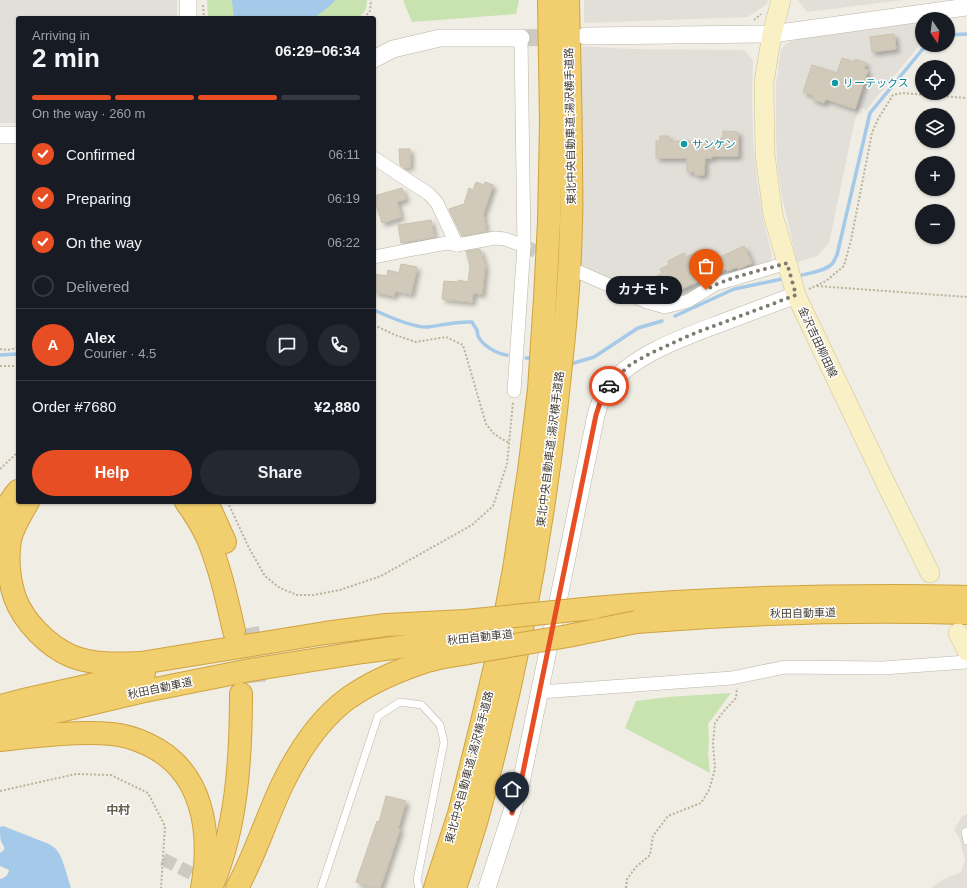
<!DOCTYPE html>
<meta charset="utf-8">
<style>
:root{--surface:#171b24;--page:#242831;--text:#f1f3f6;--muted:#9ea1a6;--line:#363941;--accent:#e74e24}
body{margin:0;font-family:Helvetica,"Noto Sans JP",sans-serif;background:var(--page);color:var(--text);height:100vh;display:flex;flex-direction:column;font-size:15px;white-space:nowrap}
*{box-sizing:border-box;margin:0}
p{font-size:13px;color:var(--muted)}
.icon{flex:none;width:22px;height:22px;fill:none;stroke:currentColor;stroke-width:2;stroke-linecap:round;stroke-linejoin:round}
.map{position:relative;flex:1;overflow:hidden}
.sheet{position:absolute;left:16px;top:16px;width:360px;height:488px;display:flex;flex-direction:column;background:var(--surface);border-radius:4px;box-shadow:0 1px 3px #0004}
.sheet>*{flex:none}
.needle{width:26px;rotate:166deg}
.buttons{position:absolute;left:915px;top:12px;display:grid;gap:8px}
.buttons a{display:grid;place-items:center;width:40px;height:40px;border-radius:50%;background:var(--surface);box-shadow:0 1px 3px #0004;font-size:20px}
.pin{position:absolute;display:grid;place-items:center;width:34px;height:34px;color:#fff;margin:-41px -17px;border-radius:50% 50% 50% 0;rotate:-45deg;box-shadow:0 0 4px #0007}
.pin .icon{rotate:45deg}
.courier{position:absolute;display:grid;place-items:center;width:40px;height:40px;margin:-20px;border:3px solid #e74e24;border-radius:50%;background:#fff;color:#222;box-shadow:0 1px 5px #0007}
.bubble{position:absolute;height:28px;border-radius:14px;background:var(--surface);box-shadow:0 1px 3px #0004;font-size:13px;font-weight:700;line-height:28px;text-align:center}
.summary em{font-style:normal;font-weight:700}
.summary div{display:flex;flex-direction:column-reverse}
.summary{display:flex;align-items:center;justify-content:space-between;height:68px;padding:0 16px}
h1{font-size:26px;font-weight:700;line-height:30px}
.bar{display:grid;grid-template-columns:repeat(4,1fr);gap:6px 4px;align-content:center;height:48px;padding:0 16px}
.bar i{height:5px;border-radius:3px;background:var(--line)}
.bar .active{background:var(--accent)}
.bar p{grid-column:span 4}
.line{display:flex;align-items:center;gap:10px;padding:0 16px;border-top:1px solid var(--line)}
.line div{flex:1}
.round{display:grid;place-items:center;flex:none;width:42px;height:42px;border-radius:21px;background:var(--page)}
ol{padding:0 16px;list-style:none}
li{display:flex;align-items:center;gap:12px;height:44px}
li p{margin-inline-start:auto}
li .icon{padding:4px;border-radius:50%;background:var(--accent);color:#fff;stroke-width:4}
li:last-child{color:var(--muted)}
li i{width:22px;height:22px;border:2px solid var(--line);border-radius:50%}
.action{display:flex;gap:8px;margin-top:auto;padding:8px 16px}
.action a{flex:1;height:46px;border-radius:24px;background:var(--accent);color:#fff;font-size:16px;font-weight:700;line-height:46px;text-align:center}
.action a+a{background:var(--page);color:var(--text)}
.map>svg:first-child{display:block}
.industrial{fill:#e2dfd9}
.green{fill:#c8e2b0}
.water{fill:#a4c9e9}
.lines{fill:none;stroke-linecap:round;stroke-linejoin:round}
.stream{stroke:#a4c9e9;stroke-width:3.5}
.building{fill:#d1c9ba;stroke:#cbc2ae;filter:url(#shadow)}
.minor-tunnel{stroke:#cdcac1;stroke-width:13;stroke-dasharray:13 6;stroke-linecap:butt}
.tertiary-tunnel{stroke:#cdcac1;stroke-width:17;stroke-dasharray:17 8;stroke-linecap:butt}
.motorway-tunnel{stroke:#cdcac1;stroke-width:22;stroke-dasharray:22 11;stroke-linecap:butt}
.service-casing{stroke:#bbb5a8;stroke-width:8}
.minor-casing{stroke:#bbb5a8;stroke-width:14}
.tertiary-casing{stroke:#bbb5a8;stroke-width:18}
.secondary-casing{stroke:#cdc197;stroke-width:20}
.motorway-casing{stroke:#cfa340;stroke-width:24}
.path{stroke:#bbb29a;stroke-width:2;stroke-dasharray:2 2;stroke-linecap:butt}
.service{stroke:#fff;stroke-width:7}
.minor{stroke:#fff;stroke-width:13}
.tertiary{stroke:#fff;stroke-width:17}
.secondary{stroke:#f9f0c5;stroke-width:19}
.motorway{stroke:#f1ce6e;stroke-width:22}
.motorway-bridge-casing{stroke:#cfa340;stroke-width:24;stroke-linecap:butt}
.motorway-bridge{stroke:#f1ce6e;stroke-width:22}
.done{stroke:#7f7b72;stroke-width:4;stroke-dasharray:0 7.2}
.route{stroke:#e74e24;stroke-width:5}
.culture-dot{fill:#0f9aa8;stroke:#fff;stroke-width:1.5}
.labels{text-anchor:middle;stroke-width:3;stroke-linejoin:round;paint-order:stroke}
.culture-label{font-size:11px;fill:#0d838f;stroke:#fff;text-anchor:start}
.street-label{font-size:11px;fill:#423d34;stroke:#fff}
.neighbourhood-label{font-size:12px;font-weight:bold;fill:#645c4d;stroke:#fff}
</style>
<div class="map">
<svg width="967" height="888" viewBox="0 0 967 888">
<defs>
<filter id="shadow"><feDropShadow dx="3.5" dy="3.5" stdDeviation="2" flood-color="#0004"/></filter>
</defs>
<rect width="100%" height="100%" fill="#f0ede4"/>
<g class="industrial">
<polygon points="0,0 177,0 177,18 18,18 18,123 0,123"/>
<polygon points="584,0 768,0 767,4 748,17 584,23"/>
<polygon points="798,0 903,0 807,12"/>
<polygon points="922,21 922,42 866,110 861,107 855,119 829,243 817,256 797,262 782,197 777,162 776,134 776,85 781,49 785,45 793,40"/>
<polygon points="579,46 631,49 744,50 753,60 752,93 753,140 758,186 764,223 772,256 769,264 687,298 656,302 579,269"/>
<polygon points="967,814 967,888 931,888 942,880 961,872 965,860 959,837 954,830 962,816"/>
</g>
<g class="green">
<polygon points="207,0 367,0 366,9 359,18 208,18"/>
<polygon points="403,0 519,0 516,14 412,22"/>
<polygon points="731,693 708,724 709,739 708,754 710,773 625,728 636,701 668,697"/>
</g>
<g class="water">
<polygon points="232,0 335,0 332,4 314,18 234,18"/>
<path d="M3 826 49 844 56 849 60 855 63 862 71 888H0V879C5 878 8 875 9 870L0 866V853C8 848 3 847 1 841 0 838 0 831 0 827Z"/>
</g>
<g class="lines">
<g class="stream">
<polyline points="948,35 967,34"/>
<path d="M802 275C811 273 825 271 832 264 834 262 835 258 837 255L870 113 922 50 927 45"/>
<path d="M374 310C387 316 415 328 428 327 443 325 457 321 472 322 473 324 475 327 477 330 477 332 478 334 478 336 483 346 497 354 507 355"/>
<polyline points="675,316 734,289 782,279"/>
<polyline points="0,355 18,354"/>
<polyline points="526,358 530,358"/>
<polyline points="574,363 594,357 638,328 662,321"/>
</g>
</g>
<g class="building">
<polygon points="894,34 896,49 872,52 870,37"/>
<polygon points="842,58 854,62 855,59 866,63 864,69 868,70 855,109 826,99 824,103 812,99 813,95 803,92 812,65 837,73"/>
<polygon points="723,131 738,132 738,156 712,156 712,158 705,158 704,175 695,175 695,172 687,172 687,158 656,158 656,141 660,141 660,136 669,136 669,141 720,141 721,138 723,137"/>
<polygon points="399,149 410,149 410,167 403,167 400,165"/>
<polygon points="476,182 484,185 485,182 493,185 483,214 486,232 462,236 449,209 464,204 469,188 473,190"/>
<polygon points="402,188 406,199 397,202 401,217 382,223 377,207 374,208 374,196"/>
<polygon points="431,220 434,237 401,243 398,225"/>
<polygon points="744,246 752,263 738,269 737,267 727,271 726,269 666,296 664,292 660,294 653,278 662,273 660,269 669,265 668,261 684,253 686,257 699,251 700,255 712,250 716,259"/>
<polygon points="480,249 485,266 482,294 473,293 472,302 442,299 444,281 458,282 458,280 468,282 470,266 466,251"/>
<polygon points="401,264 417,267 411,294 395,291 394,296 374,292 374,274 387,276 388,270 399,273"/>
<polygon points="386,796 406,801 398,828 400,829 380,888 373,888 356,882 377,821 379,822"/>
</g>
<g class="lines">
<g class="minor-tunnel">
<polyline points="524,246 552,259"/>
<polyline points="163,859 208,882"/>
</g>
<polyline class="tertiary-tunnel" points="521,38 562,37"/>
<polyline class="motorway-tunnel" points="248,628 253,661 256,693"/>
<defs>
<g id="service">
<polyline points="967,831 965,832 967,841"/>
<polyline points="321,888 378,716 400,702 422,705 440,725 444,742 417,880 419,888"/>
</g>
<g id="minor">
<polyline points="374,158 429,194 437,203 457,245"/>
<polyline points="374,257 409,250 447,243 457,245 495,238 505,239 524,246"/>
<polyline points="579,272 647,302 665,307 688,301 716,284 730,280 787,263"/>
<polyline points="514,391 524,246 521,38"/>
<polyline points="540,692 732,678 785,667 883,668 967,662"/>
</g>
<g id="tertiary">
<polyline points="188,0 188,18"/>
<polyline points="585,36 772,34 967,7"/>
<polyline points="374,59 393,49 440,38 521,38"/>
<polyline points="0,135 18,135"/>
<path d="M487 888 521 783 596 415C599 405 602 395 608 387 633 354 687 336 724 322 748 313 772 304 796 295"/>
</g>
<g id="secondary">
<polyline points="781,0 772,34 764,82 765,154 773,215 787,263 796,295 888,488 930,573"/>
<polyline points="958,633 967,651"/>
</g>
<g id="motorway">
<path d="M28 502C21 514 13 526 10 540 7 559 9 580 15 598 24 622 48 646 71 656 93 665 117 664 141 663L325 633 386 625 465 621"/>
<path d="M186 502C195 514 202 526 208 539 220 568 227 600 234 631"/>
<polyline points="205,502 211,511 225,542"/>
<path d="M0 523C4 512 10 500 18 491"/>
<path d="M594 608C694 599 794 596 894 596 918 596 943 596 967 597"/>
<path d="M636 622C746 613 857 610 967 613"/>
<polyline points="0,706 28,699 144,673"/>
<polyline points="0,725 140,692 250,670 363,652 466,638"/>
<path d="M0 740C37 736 75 731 112 734 124 735 136 739 147 744 204 770 212 833 202 888"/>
<path d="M211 888C237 828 241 758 241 694"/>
<path d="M237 888C255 855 266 819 282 785 297 754 319 720 347 699 371 682 399 670 427 661 440 657 454 655 468 653"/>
<polyline points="435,888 459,814 481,726 497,658 514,569 529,471 539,389 545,298 549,222 551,122 549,0"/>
<path d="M455 888C463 865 470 842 477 819 514 685 540 549 556 411 563 348 570 285 571 222 572 202 571 182 571 163 571 109 569 54 568 0"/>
</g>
</defs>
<use href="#service" class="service-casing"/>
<use href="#minor" class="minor-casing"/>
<use href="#tertiary" class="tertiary-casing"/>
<use href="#secondary" class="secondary-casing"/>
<use href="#motorway" class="motorway-casing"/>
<g class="path">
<polyline points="203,5 204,18"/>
<polyline points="364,18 370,11 371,0"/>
<polyline points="754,20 761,14"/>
<polyline points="817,286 967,297"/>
<polyline points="809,289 826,281 844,266 851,240 872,133 878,119 893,95 902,93 967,98"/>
<polyline points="374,325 395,335 416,342 446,337 463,345 486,424 494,434 509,443"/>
<polyline points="0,349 7,350 18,348"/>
<polyline points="0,366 18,366"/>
<polyline points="0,469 18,452"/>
<polyline points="227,502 230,507 249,548 265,576 280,588 297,595 314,595 340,590 381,576 472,525 493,506 507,464 513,402"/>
<polyline points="0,791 76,774 111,775 148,793 165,826 161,888"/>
<polyline points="626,888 627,879 636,867 650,855 653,836 668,816 701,803 709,790 715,769 713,743 715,723 723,712 736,698 737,688"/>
</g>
<use href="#service" class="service"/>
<use href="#minor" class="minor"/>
<use href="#tertiary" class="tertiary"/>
<use href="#secondary" class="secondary"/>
<use href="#motorway" class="motorway"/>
<defs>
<g id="motorway-bridge">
<polyline points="465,621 594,608"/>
<polyline points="468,653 568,636 636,622"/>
</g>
</defs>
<use href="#motorway-bridge" class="motorway-bridge-casing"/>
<use href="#motorway-bridge" class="motorway-bridge"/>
</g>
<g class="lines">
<path class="done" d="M609 386 618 376 631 364 651 353 690 335 796 295 787 263C761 271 729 276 706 290"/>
<polyline class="route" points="512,813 521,782 596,415 601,400 609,386"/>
</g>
<g class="culture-dot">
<circle cx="835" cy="83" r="4"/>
<circle cx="684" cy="144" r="4"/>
</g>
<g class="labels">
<g class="culture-label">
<text x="843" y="87">リーテックス</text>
<text x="692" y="148">サンケン</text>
</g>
<g class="street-label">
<text transform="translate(570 126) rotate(-91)" y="4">東北中央自動車道;湯沢横手道路</text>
<text transform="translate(818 342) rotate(65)" y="4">金沢吉田柳田線</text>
<text transform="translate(550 449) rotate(-83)" y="4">東北中央自動車道;湯沢横手道路</text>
<text transform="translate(803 613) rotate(-1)" y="4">秋田自動車道</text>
<text transform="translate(480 637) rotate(-6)" y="4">秋田自動車道</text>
<text transform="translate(160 688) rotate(-12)" y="4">秋田自動車道</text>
<text transform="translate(469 767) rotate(-75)" y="4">東北中央自動車道;湯沢横手道路</text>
</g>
<g class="neighbourhood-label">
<text x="118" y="814">中村</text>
</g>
</g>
</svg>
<div class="buttons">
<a><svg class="needle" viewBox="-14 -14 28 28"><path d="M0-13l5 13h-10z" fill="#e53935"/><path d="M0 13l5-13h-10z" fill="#9ea1a6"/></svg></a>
<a><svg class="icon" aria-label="locate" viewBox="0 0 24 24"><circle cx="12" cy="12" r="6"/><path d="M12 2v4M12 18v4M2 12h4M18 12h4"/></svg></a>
<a><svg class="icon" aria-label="layers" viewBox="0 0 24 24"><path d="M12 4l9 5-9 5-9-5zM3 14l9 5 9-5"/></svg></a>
<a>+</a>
<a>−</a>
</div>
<div class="pin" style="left:706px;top:290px;background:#ea580c"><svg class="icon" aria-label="bag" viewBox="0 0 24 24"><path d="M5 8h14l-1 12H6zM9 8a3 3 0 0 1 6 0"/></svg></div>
<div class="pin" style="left:512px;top:813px;background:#1f2937"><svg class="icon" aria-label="home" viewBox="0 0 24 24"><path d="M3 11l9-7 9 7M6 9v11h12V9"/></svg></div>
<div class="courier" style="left:609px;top:386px"><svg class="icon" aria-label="car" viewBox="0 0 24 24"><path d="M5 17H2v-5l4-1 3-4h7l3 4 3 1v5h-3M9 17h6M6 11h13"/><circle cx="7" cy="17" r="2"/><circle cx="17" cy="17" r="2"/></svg></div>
<div class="bubble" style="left:606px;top:276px;width:76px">カナモト</div>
<section class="sheet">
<div class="summary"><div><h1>2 min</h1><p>Arriving in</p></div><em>06:29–06:34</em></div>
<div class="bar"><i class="active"></i><i class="active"></i><i class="active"></i><i></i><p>On the way · 260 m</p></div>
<ol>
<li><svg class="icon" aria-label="check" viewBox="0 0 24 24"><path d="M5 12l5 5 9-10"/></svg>Confirmed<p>06:11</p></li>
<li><svg class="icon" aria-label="check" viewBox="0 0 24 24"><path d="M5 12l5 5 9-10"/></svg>Preparing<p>06:19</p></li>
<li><svg class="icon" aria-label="check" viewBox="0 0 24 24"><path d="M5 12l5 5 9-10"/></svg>On the way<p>06:22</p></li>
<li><i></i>Delivered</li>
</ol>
<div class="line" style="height:72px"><b class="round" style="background:var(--accent);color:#fff">A</b><div><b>Alex</b><p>Courier · 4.5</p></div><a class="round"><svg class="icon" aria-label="chat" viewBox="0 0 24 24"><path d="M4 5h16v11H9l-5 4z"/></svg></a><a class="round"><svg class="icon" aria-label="phone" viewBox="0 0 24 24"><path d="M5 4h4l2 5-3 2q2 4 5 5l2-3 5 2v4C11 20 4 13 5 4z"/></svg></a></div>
<div class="line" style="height:52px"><div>Order #7680</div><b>¥2,880</b></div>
<div class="action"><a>Help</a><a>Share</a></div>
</section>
</div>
